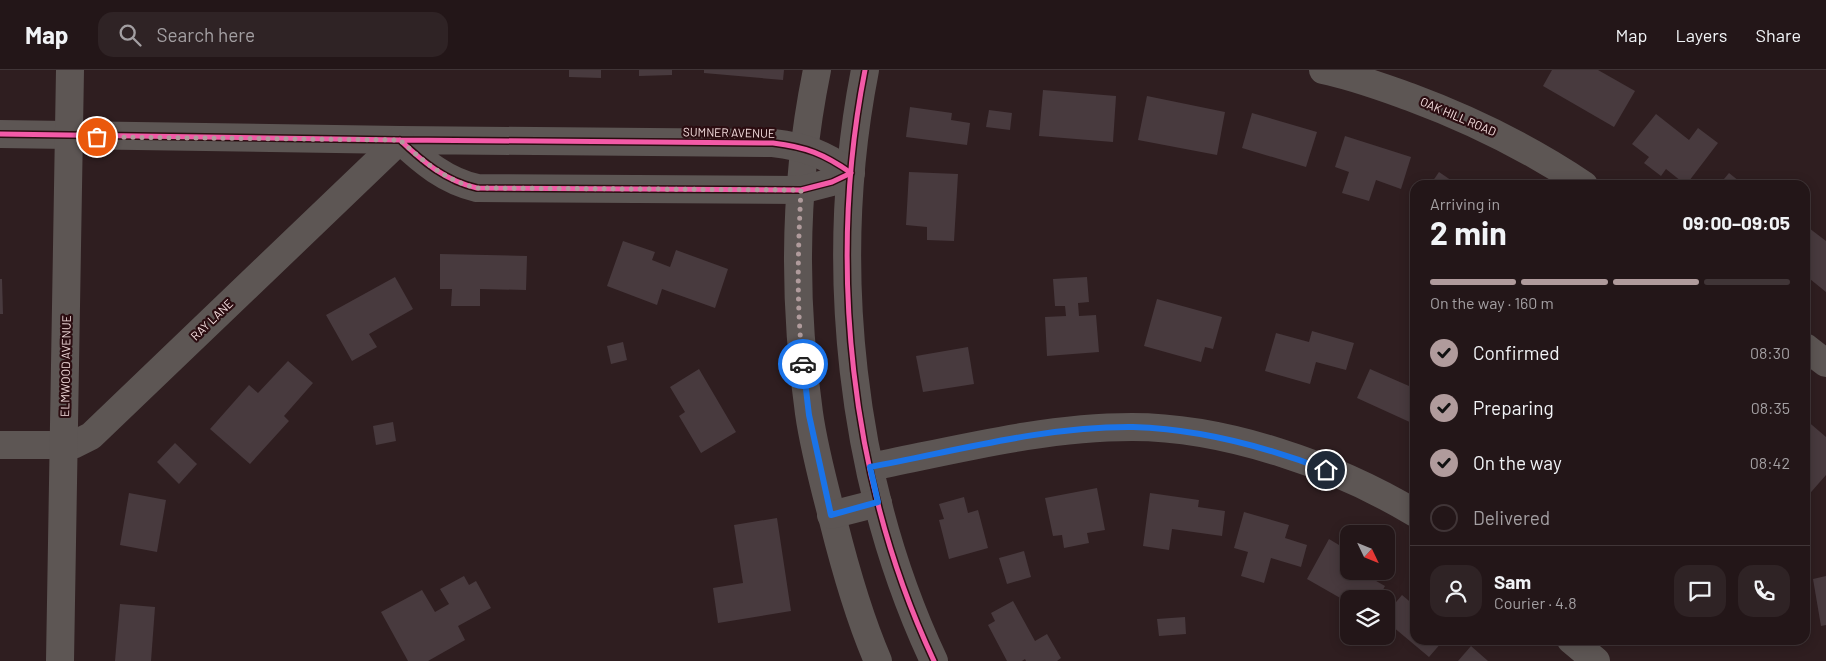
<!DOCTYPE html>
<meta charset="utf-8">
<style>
:root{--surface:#231618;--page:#2f2325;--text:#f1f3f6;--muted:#a39fa2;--line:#403537;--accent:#b09b9c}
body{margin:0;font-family:Barlow,sans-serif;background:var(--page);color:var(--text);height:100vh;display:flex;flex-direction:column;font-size:19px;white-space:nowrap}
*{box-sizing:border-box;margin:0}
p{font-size:16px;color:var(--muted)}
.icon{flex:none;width:28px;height:28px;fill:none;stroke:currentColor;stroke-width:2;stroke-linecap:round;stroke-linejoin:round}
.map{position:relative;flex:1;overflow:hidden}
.panel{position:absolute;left:1410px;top:110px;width:400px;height:465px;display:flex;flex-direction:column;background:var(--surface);border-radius:15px;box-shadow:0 2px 12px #0003,0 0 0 1px var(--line)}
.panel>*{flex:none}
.needle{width:32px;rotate:133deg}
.controls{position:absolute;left:1340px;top:455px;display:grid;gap:10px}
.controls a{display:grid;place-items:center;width:55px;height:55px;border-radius:10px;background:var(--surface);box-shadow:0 2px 12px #0003,0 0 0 1px var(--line);font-size:25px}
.pin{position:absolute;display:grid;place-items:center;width:42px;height:42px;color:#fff;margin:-21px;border:2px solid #fff;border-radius:50%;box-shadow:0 1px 5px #0007}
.courier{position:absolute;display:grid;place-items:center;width:50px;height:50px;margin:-25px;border:4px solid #1a73e8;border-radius:50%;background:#fff;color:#222;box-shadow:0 1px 6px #0007}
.summary em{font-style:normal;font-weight:700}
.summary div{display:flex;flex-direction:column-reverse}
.summary{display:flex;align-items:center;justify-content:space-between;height:85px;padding:0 20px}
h1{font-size:32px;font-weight:700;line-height:38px}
.bar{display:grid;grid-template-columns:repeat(4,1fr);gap:8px 5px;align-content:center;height:60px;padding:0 20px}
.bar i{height:6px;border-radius:4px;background:var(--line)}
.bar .on{background:var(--accent)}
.bar p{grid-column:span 4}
.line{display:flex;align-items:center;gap:12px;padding:0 20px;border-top:1px solid var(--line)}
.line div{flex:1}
.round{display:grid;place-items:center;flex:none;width:52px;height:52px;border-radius:15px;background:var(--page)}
ol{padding:0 20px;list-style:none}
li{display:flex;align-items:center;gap:15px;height:55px}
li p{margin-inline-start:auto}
li .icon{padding:5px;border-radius:50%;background:var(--accent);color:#111;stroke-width:4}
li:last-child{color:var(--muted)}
li i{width:28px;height:28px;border:2px solid var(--line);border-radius:50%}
header{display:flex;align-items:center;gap:30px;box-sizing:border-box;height:70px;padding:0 25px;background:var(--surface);border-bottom:1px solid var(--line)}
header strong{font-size:24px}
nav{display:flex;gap:28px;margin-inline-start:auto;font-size:18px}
.search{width:350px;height:45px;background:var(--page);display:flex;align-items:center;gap:12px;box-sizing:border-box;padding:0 18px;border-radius:15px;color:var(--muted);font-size:19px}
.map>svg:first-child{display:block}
.building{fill:#483a3e}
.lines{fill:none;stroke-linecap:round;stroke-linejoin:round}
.minor{stroke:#5d5654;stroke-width:28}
.cycleway-casing{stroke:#2b0d11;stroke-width:8}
.cycleway{stroke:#f35aa7;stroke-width:5}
.done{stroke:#b09b9c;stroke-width:5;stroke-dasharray:0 9}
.route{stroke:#1a73e8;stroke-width:6}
.labels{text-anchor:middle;stroke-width:4.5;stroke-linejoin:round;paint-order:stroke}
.street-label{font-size:12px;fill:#f5dedf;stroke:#2b0d11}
</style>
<header>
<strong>Map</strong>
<div class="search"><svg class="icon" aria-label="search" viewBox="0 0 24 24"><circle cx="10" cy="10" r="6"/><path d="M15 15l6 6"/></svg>Search here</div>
<nav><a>Map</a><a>Layers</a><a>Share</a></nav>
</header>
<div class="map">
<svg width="1826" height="591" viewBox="0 0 1826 591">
<rect width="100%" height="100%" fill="#2f1e20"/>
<g class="building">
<polygon points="569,0 601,0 601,8 569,7"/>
<polygon points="639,0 672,0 672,5 639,6"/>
<polygon points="704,0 784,0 783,10 704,3"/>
<polygon points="1552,0 1598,0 1635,21 1614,57 1543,16"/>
<polygon points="1043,20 1116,26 1113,72 1039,66"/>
<polygon points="1147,26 1225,42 1217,85 1138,70"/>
<polygon points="910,37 952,43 951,50 970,53 967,75 906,67"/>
<polygon points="989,40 1012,43 1010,60 986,57"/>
<polygon points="1252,43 1317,62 1306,97 1242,78"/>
<polygon points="1656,44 1689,70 1698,58 1718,73 1686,115 1666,99 1661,106 1644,93 1649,87 1632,74"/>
<polygon points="1345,66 1411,87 1401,119 1376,110 1369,131 1342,123 1349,102 1335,97"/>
<polygon points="909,102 958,104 954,171 927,170 927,157 906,155"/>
<polygon points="1439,102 1458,115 1430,115"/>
<polygon points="1729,103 1744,115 1719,115"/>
<polygon points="1805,155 1826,171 1826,222 1805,205"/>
<polygon points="623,171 655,182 652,190 670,197 676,180 728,199 715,238 662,219 657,235 607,216"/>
<polygon points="440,184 527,186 526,220 480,219 480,236 451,236 452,219 440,219"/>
<polygon points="395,207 413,239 369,264 377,277 352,291 326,245"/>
<polygon points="1087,207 1089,232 1078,233 1079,246 1096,245 1099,282 1047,286 1045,247 1066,246 1065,236 1055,236 1053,209"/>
<polygon points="0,209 2,209 3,244 0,244"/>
<polygon points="1157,229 1222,247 1213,279 1205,277 1201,292 1144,276"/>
<polygon points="1312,261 1354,273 1346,300 1316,292 1310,314 1265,301 1276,263 1309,272"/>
<polygon points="623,272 627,290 611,294 607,276"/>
<polygon points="968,277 974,314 923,322 916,286"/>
<polygon points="288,291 313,313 284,346 289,351 250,394 210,359 249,315 258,323"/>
<polygon points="699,299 736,362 701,383 679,346 685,342 670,317"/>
<polygon points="1370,299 1409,316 1415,302 1414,354 1357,328"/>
<polygon points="1805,349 1826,367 1826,405 1805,429"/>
<polygon points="393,352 396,371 376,375 373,356"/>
<polygon points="175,373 197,394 179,414 157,392"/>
<polygon points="1097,418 1105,460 1087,463 1089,473 1064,478 1062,465 1053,466 1045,428"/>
<polygon points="129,423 166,430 157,482 120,475"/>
<polygon points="1150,423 1199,430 1198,437 1225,441 1222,466 1172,459 1169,480 1143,476"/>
<polygon points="964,427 968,443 978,440 988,478 949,489 939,450 944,449 939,434"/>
<polygon points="1244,442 1289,455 1285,468 1307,475 1301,497 1271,488 1264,513 1241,506 1248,482 1234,478"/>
<polygon points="777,448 791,541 718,553 713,518 743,513 734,455"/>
<polygon points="1329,469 1349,481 1349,501 1364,501 1362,503 1385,516 1378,529 1349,529 1349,533 1307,509"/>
<polygon points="1024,481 1031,507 1007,514 999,488"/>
<polygon points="464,506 469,515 476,511 491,538 458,556 465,570 428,591 408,591 381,542 422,520 435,542 449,534 440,519"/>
<polygon points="1826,506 1826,555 1821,556 1813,509"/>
<polygon points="1402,525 1415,536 1415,570 1439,570 1442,572 1429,587 1386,551 1386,544"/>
<polygon points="1013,531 1035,571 1047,564 1061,588 1057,591 1026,591 1025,589 1022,591 1007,591 988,555 995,551 991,543"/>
<polygon points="120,534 155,537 151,591 115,591"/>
<polygon points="1185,547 1186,564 1159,566 1157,549"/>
<polygon points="1471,576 1488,591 1458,591"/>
</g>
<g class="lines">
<g class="minor">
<path d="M817 0C794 112 793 230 809 343 814 379 824 415 833 450 845 498 858 545 878 591"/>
<path d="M865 0C827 194 850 412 934 591"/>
<path d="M1323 0C1353 6 1382 17 1410 27 1472 50 1529 78 1584 115"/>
<path d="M0 64 400 70 773 73C806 77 824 84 851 103L832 112 801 120 477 118C446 111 423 92 400 70"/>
<polyline points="1805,277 1826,293"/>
<polyline points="0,375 73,375 91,366 400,70"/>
<path d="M870 397C956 380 1044 357 1132 357 1225 357 1335 395 1415 443"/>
<polyline points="831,445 878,433"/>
<polyline points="1571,570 1596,591"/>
<polyline points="60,591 70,0"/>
</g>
<defs>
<g id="cycleway">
<path d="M865 0C827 194 850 412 934 591"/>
<path d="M0 64 400 70 773 73C806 77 824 84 851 103L832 112 801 120 477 118C446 111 423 92 400 70"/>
</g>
</defs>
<use href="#cycleway" class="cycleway-casing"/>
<use href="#cycleway" class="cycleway"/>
</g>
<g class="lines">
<path class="done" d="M97 67 400 70C423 91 446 111 477 118L801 120C798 178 796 236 803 294"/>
<path class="route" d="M803 294 809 345 831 445 878 432 870 397C956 381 1045 356 1133 357 1200 359 1264 376 1326 400"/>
</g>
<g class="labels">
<g class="street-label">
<text transform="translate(1458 47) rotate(23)" y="4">OAK HILL ROAD</text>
<text transform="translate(729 63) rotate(1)" y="4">SUMNER AVENUE</text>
<text transform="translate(212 250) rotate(-44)" y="4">RAY LANE</text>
<text transform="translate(66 296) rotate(-89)" y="4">ELMWOOD AVENUE</text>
</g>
</g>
</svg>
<div class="controls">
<a><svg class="needle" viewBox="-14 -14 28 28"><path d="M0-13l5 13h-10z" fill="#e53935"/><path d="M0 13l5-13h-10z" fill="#a39fa2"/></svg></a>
<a><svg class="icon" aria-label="layers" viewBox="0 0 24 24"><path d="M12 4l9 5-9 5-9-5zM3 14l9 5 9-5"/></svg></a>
</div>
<div class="pin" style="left:97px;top:67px;background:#ea580c"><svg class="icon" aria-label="bag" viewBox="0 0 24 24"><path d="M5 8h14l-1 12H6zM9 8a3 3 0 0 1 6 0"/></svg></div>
<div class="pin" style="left:1326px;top:400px;background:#1f2937"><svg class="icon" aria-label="home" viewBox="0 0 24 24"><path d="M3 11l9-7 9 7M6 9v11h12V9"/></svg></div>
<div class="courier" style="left:803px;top:294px"><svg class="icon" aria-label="car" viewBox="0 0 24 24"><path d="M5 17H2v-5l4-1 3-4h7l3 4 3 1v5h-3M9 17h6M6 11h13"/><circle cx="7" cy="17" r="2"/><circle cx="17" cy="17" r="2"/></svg></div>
<section class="panel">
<div class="summary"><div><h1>2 min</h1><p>Arriving in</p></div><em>09:00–09:05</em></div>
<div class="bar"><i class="on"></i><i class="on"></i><i class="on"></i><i></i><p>On the way · 160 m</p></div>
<ol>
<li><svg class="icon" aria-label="check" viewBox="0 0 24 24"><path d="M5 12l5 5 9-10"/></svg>Confirmed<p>08:30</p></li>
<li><svg class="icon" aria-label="check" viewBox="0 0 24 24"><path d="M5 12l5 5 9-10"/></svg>Preparing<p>08:35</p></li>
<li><svg class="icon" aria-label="check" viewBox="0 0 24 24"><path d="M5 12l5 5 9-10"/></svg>On the way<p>08:42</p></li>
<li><i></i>Delivered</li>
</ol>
<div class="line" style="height:90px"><a class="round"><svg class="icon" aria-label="person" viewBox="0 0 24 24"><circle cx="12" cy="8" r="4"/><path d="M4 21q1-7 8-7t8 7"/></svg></a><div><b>Sam</b><p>Courier · 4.8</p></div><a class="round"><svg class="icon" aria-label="chat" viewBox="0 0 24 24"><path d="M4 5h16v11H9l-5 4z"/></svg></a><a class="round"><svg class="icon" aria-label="phone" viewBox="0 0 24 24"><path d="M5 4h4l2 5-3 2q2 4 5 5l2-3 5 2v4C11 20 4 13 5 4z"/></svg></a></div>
</section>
</div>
